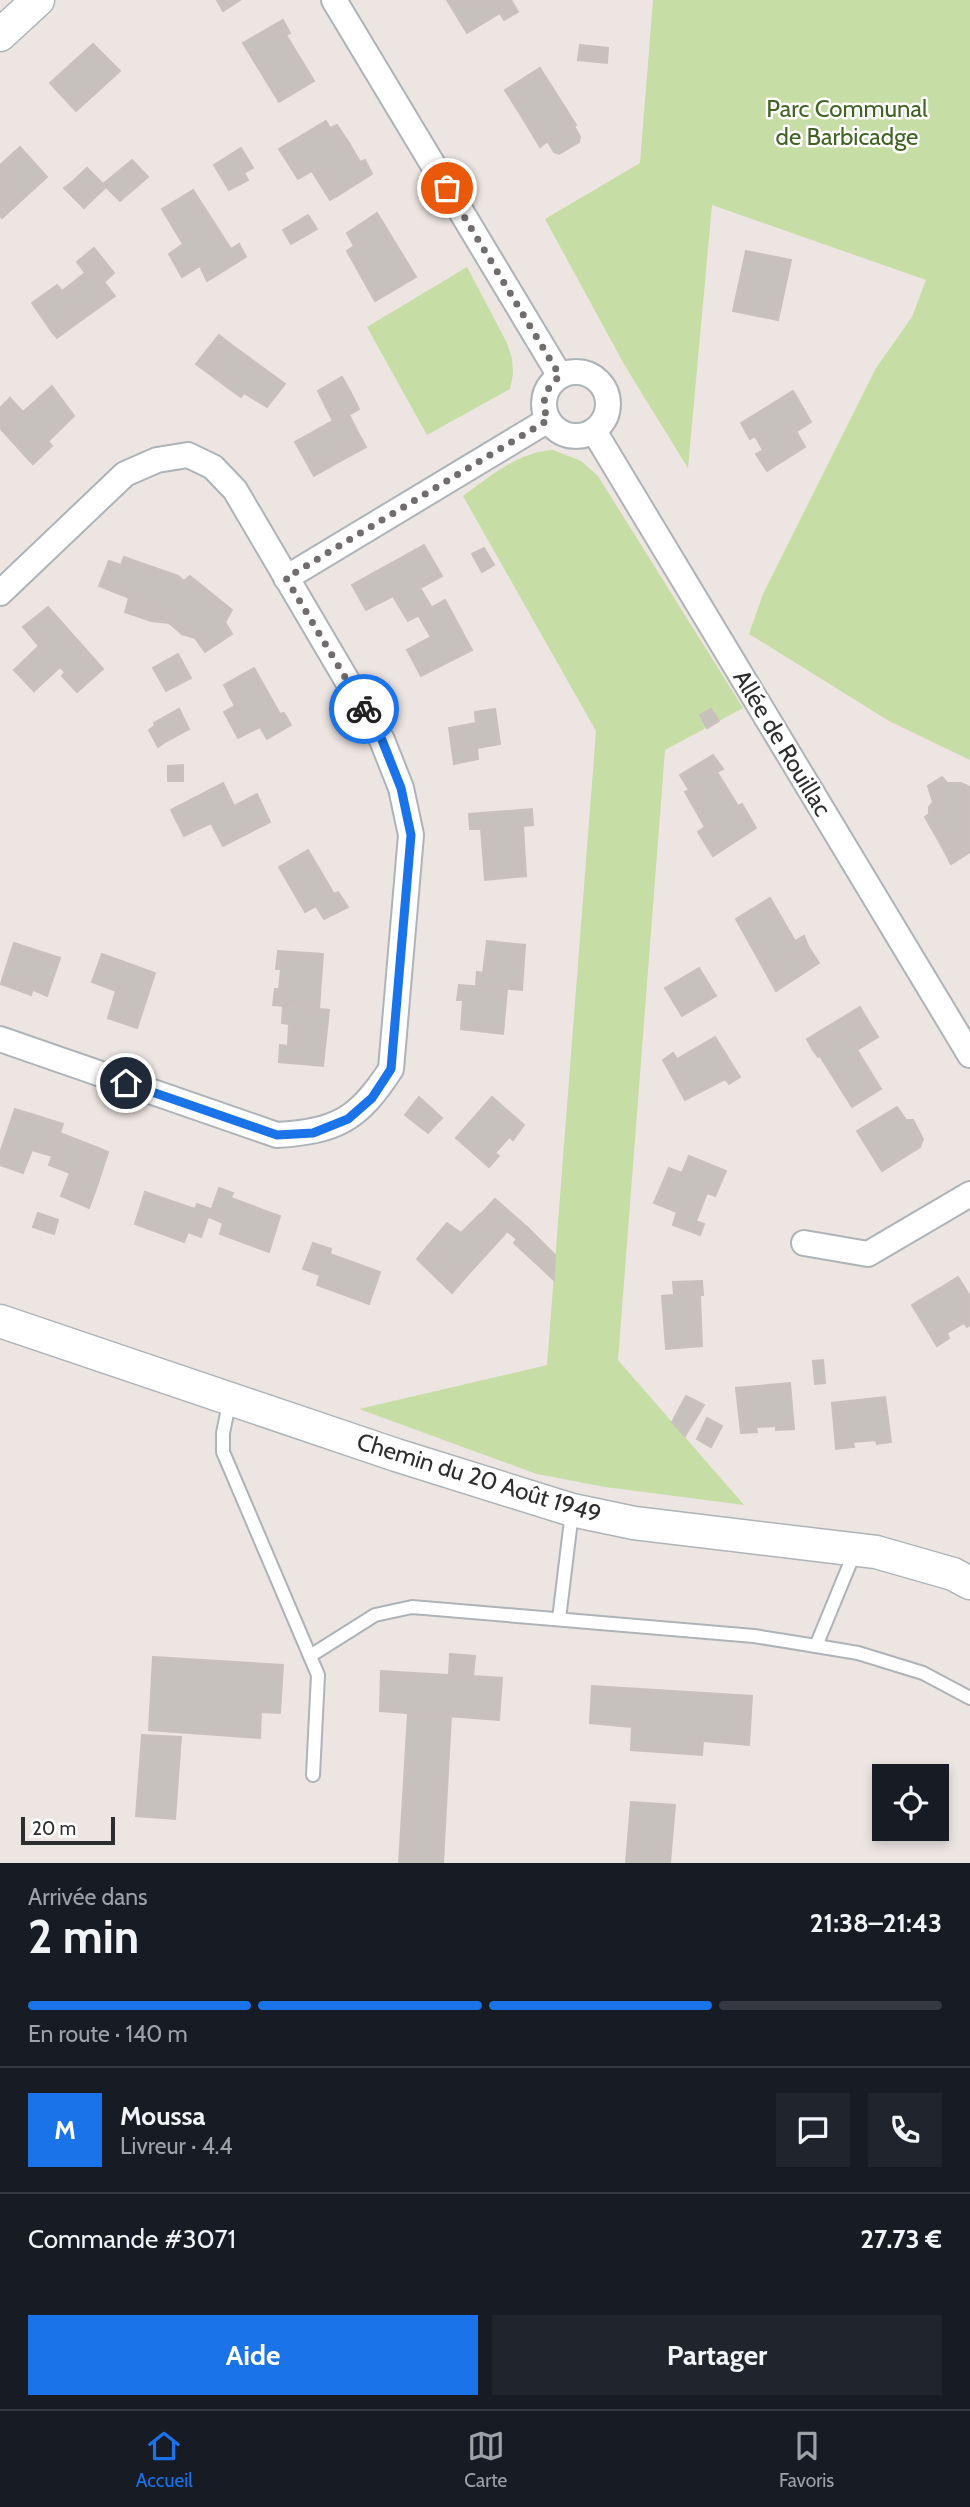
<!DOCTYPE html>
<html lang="fr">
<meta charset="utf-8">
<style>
:root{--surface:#171b24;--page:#20242c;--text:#f1f3f6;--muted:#9ea1a6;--line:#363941;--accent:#1a73e8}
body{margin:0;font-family:Cabin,sans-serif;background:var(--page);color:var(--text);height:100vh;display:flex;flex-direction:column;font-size:26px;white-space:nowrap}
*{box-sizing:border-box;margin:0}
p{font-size:23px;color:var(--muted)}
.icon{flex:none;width:38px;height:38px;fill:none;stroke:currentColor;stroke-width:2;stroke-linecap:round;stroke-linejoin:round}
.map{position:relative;height:1863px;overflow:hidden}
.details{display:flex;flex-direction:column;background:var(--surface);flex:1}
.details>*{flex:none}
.controls{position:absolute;left:872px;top:1764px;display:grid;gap:14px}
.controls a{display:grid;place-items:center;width:77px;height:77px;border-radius:0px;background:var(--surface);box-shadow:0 4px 10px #0003;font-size:35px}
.scale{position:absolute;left:21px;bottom:18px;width:94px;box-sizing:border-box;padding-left:7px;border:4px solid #2d2d2d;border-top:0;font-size:19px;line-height:24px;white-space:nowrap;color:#2d2d2d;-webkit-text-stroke:5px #fff;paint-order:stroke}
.pin{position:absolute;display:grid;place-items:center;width:60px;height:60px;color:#fff;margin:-30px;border:4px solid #fff;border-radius:50%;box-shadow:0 2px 7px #0007}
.courier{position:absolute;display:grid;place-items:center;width:70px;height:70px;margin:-35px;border:5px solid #1a73e8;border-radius:50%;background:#fff;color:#222;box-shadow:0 2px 9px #0007}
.overview em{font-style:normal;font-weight:800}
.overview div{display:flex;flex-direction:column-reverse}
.overview{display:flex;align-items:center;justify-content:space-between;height:119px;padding:0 28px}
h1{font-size:46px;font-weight:800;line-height:52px}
.bar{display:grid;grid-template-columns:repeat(4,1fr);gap:10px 7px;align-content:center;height:84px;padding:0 28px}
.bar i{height:9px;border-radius:5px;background:var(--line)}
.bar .active{background:var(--accent)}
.bar p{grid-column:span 4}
.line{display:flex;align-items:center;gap:18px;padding:0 28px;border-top:2px solid var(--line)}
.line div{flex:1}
.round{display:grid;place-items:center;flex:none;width:74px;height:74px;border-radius:0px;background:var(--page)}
.primary-button{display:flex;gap:14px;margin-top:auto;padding:14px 28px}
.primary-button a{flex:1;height:80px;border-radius:0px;background:var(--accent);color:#fff;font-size:28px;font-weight:800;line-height:80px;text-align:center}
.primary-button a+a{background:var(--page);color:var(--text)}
.dock{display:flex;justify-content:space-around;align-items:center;height:98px;border-top:2px solid var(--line);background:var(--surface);font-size:19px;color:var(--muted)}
.dock a{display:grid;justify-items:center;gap:4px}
.dock .active{color:var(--accent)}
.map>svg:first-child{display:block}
.green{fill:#c6dda5}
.building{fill:#c6c1bd;stroke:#c9c1bb;stroke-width:2}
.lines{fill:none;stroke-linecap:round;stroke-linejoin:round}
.service-casing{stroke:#aeb3b8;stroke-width:16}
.minor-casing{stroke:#aeb3b8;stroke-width:28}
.tertiary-casing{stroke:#aeb3b8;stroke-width:35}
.service{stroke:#fff;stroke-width:12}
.minor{stroke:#fff;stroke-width:24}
.tertiary{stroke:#fff;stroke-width:32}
.done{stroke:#706d6c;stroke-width:7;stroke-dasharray:0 12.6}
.route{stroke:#1a73e8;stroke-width:9}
.labels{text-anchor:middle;stroke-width:5;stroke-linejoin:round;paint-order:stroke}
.park-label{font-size:24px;fill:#416424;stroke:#fff}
.street-label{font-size:24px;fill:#2d2d2d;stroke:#fff}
</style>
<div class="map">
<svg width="970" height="1863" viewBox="0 0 970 1863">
<rect width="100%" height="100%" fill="#ede5e2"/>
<g class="green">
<polygon points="653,0 970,0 970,760 889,721 749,634 763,594 876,368 912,317 926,280 712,205 688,468 625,366 545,219 640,163"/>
<polygon points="467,267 507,343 512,358 513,374 510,389 427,435 367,327"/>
<path d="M553 450 581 461 598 476 743 708 665 750 618 1360 744 1505 605 1487 537 1474 359 1409 547 1365 596 731 463 496C491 476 518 452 553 450Z"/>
</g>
<g class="building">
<polygon points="217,0 240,0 223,11"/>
<polygon points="447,0 511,0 518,12 504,20 500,13 467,33"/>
<polygon points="283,20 290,33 286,35 314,81 279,102 243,43"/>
<polygon points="93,44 120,71 76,111 50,83"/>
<polygon points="580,45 608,48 607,63 578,60"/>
<polygon points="540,68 576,125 545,143 530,119 525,122 505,90"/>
<polygon points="530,119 545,143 540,147 525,122"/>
<polygon points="326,121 341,148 349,143 360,162 365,160 372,174 337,196 319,167 298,179 279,149"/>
<polygon points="337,125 349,143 341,148 330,128"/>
<polygon points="574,126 580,137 579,142 559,154 554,152 548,142"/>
<polygon points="20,147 47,177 2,218 0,216 0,165"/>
<polygon points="241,148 253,168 244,173 248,180 229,190 214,165"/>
<polygon points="132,160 148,177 120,201 103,184"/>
<polygon points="319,167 337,196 330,200 312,171"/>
<polygon points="87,168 106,187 91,201 72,182"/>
<polygon points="72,182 91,201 84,208 64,188"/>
<polygon points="193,190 231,249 239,244 246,257 207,281 200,266 182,277 169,254 183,244 162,209"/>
<polygon points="377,213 416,277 375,301 347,251 354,246 347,233"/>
<polygon points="308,215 317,229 291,244 283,230"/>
<polygon points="94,248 114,273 104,282 115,296 84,318 79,311 52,332 32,303 57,285 62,291 85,273 77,262"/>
<polygon points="746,251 791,260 778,320 733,311"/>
<polygon points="79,311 84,318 57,338 52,332"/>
<polygon points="219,335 229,343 207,372 196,364"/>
<polygon points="229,343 285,384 267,407 244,393 241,397 227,387 231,383 210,368"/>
<polygon points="210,368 231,383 227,387 207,372"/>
<polygon points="342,377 351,393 326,407 318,391"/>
<polygon points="52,386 74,416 29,460 0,428 0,408 10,398 23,412"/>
<polygon points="793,391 811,422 788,437 797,452 767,471 756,454 763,450 755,436 750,439 741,423"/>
<polygon points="351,393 359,409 349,415 362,440 331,457 335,464 314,476 295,442 333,421 326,407"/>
<polygon points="796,431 805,447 797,452 788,437"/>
<polygon points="362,440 366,447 335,464 331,457"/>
<polygon points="48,441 52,446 33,464 29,460"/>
<polygon points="424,545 442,576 420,588 432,608 408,621 393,596 366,610 352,585"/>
<polygon points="484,548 494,565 482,572 472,554"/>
<polygon points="124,557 178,576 184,581 190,576 232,610 225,622 232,634 205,652 195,638 182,634 169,623 172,615 99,586 109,561 121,565"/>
<polygon points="129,598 172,615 169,623 151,621 125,612"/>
<polygon points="445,600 472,650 421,676 407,650 431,637 418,615"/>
<polygon points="48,607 103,669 77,692 62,676 65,672 60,667 34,691 14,670 39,646 23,627"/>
<polygon points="178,654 191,678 166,691 153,668"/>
<polygon points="254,668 280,714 284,713 291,725 267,739 260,727 238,738 224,712 235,706 224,685"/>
<polygon points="179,709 189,729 165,742 154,723"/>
<polygon points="495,709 500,744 477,748 478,759 454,764 449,728 476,723 475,712"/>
<polygon points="711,709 719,721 707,728 700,715"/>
<polygon points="156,725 165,742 158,747 149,730"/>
<polygon points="713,755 723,769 717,772 738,806 742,804 756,828 713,856 698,832 705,827 685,792 689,790 680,775"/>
<polygon points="183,765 183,781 168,781 168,766"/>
<polygon points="942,777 947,783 961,783 970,787 970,838 958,841 954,836 941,845 925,817 929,814 929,807 933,802 928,786"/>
<polygon points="223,783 234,806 257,794 270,822 223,846 211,823 184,836 171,810"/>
<polygon points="532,809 533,825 523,826 526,876 485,880 481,829 470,829 469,814"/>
<polygon points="954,836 958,841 970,838 970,852 951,864 941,845"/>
<polygon points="308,850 334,894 338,892 348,907 324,919 316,906 305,912 279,867"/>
<polygon points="770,898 795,941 804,936 808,946 765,971 736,919"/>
<polygon points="487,941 525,945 522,990 476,986 477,972 483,973"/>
<polygon points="14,943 60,958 47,996 3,977"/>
<polygon points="808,946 819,963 776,991 765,971"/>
<polygon points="278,951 323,954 319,1009 273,1005 275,989 279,989 281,969 276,969"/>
<polygon points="102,954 155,973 137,1028 108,1018 116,991 92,982"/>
<polygon points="699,968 716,996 682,1016 665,988"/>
<polygon points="3,977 33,988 31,995 1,984"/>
<polygon points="459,985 507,989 503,1034 461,1029 463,1000 457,1000"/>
<polygon points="283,1006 329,1010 323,1066 279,1062 280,1045 288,1046 289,1024 282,1023"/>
<polygon points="860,1007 867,1019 813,1050 807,1039"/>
<polygon points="867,1019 878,1037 857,1050 881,1089 852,1107 820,1056 818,1057 813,1050"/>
<polygon points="715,1037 740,1077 729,1084 725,1079 685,1100 663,1060 673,1053 677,1059"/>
<polygon points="419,1097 442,1118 428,1133 405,1115"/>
<polygon points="492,1097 524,1125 513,1140 509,1137 495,1153 499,1156 489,1167 456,1138"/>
<polygon points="897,1107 906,1120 913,1120 923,1139 920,1147 882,1171 857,1131"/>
<polygon points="15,1109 63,1124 52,1156 32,1150 23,1173 0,1165 0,1153"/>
<polygon points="60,1133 96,1147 86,1179 98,1183 89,1208 61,1196 70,1173 49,1165"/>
<polygon points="96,1147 108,1152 98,1183 86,1179"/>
<polygon points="689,1156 726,1171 715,1196 707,1193 696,1221 704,1224 700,1235 673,1225 677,1212 654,1203 669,1168 682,1173"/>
<polygon points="219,1188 233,1193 231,1198 280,1216 269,1252 220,1234 223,1223 209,1217"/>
<polygon points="145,1192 195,1209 197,1204 211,1209 201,1237 188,1232 184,1242 135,1224"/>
<polygon points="495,1199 527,1227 517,1239 507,1231 503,1236 481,1214"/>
<polygon points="38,1213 58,1220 54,1234 33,1227"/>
<polygon points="480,1214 503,1236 463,1280 427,1247 447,1223 461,1233"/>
<polygon points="527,1227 555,1255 554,1280 514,1243"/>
<polygon points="313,1243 331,1249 330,1254 380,1272 369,1304 317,1285 320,1275 303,1269"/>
<polygon points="427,1247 463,1280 452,1293 417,1259"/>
<polygon points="958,1277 970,1296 970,1325 967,1327 964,1323 947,1333 949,1338 937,1346 912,1305"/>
<polygon points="702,1281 703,1295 700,1295 702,1346 666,1349 662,1296 674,1295 673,1282"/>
<polygon points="823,1360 825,1383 815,1384 813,1361"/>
<polygon points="790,1383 794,1429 776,1430 776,1426 756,1427 757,1432 741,1433 736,1388"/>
<polygon points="686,1396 704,1405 685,1436 672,1422"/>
<polygon points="885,1397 891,1442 877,1444 876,1440 853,1442 854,1447 836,1449 832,1403"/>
<polygon points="707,1418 722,1426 711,1447 697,1439"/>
<polygon points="450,1654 475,1656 473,1676 502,1678 499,1720 380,1711 381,1671 449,1675"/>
<polygon points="153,1657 283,1665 280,1713 261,1712 260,1738 149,1730"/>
<polygon points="592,1686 752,1696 749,1745 703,1741 702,1755 631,1750 632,1727 590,1723"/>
<polygon points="408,1713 451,1716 443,1863 399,1863"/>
<polygon points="142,1735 181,1737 175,1819 136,1816"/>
<polygon points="631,1802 675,1805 670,1863 626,1863"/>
</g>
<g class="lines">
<defs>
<g id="service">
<polyline points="230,1399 223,1433 223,1452 318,1675 313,1775"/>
<polyline points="559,1619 572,1512"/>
<polyline points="816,1646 856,1549"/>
<polyline points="310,1656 375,1615 412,1607 754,1636 816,1646 858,1653 923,1673 970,1698"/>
</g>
<g id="minor">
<polyline points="334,0 560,376"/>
<circle cx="576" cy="404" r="32"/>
<polyline points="594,431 970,1055"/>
<polyline points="286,578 548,420"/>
<path d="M0 593 125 474 157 460 188 455 213 467 235 490 382 740 401 788 411 835 391 1069C358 1120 337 1131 277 1135L0 1039"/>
<polyline points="804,1243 868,1254 970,1194"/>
</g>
<g id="tertiary">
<polyline points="0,35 38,0"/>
<polyline points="0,1321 396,1455 572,1510 634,1523 876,1552 953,1574 970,1583"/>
</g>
</defs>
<use href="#service" class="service-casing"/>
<use href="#minor" class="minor-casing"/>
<use href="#tertiary" class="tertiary-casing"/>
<use href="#service" class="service"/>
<use href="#minor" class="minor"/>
<use href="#tertiary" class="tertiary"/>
</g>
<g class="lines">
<path class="done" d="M364 709 286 578 548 420C540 402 545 388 560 376L447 188"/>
<polyline class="route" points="126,1083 277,1135 313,1133 348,1119 372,1098 391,1069 411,835 401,788 382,740 364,709"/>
</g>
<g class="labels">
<g class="park-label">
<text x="847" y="117">Parc Communal<tspan x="847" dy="28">de Barbicadge</tspan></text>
</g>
<g class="street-label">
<text transform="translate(782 743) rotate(59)" y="8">Allée de Rouillac</text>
<text transform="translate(479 1478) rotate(17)" y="8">Chemin du 20 Août 1949</text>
</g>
</g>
</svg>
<div class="controls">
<a><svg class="icon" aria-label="locate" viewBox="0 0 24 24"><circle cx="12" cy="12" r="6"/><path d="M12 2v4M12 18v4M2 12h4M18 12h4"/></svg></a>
</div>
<div class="scale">20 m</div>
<div class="pin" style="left:447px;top:188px;background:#ea580c"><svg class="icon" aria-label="bag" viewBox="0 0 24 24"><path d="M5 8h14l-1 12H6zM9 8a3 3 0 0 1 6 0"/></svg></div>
<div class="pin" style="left:126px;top:1083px;background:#1f2937"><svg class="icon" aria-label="home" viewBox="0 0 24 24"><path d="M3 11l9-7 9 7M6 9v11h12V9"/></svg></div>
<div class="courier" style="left:364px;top:709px"><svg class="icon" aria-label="bike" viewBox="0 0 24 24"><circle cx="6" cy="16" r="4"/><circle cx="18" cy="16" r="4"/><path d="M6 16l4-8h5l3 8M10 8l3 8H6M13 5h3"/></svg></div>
</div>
<section class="details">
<div class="overview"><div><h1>2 min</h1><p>Arrivée dans</p></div><em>21:38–21:43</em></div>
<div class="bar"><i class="active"></i><i class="active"></i><i class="active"></i><i></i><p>En route · 140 m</p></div>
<div class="line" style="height:126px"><b class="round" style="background:var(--accent);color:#fff">M</b><div><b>Moussa</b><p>Livreur · 4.4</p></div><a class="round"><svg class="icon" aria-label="chat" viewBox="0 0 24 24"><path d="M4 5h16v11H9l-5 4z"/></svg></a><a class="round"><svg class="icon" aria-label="phone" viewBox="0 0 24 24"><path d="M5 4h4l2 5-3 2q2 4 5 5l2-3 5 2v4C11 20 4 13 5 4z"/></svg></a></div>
<div class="line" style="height:91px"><div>Commande #3071</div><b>27.73 €</b></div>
<div class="primary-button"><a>Aide</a><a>Partager</a></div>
</section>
<nav class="dock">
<a class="active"><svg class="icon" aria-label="home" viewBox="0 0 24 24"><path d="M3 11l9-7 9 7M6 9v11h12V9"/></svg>Accueil</a>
<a><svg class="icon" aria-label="map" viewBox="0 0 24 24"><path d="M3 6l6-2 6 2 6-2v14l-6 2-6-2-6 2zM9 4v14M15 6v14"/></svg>Carte</a>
<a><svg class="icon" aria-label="saved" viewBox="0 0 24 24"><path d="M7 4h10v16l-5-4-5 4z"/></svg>Favoris</a>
</nav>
